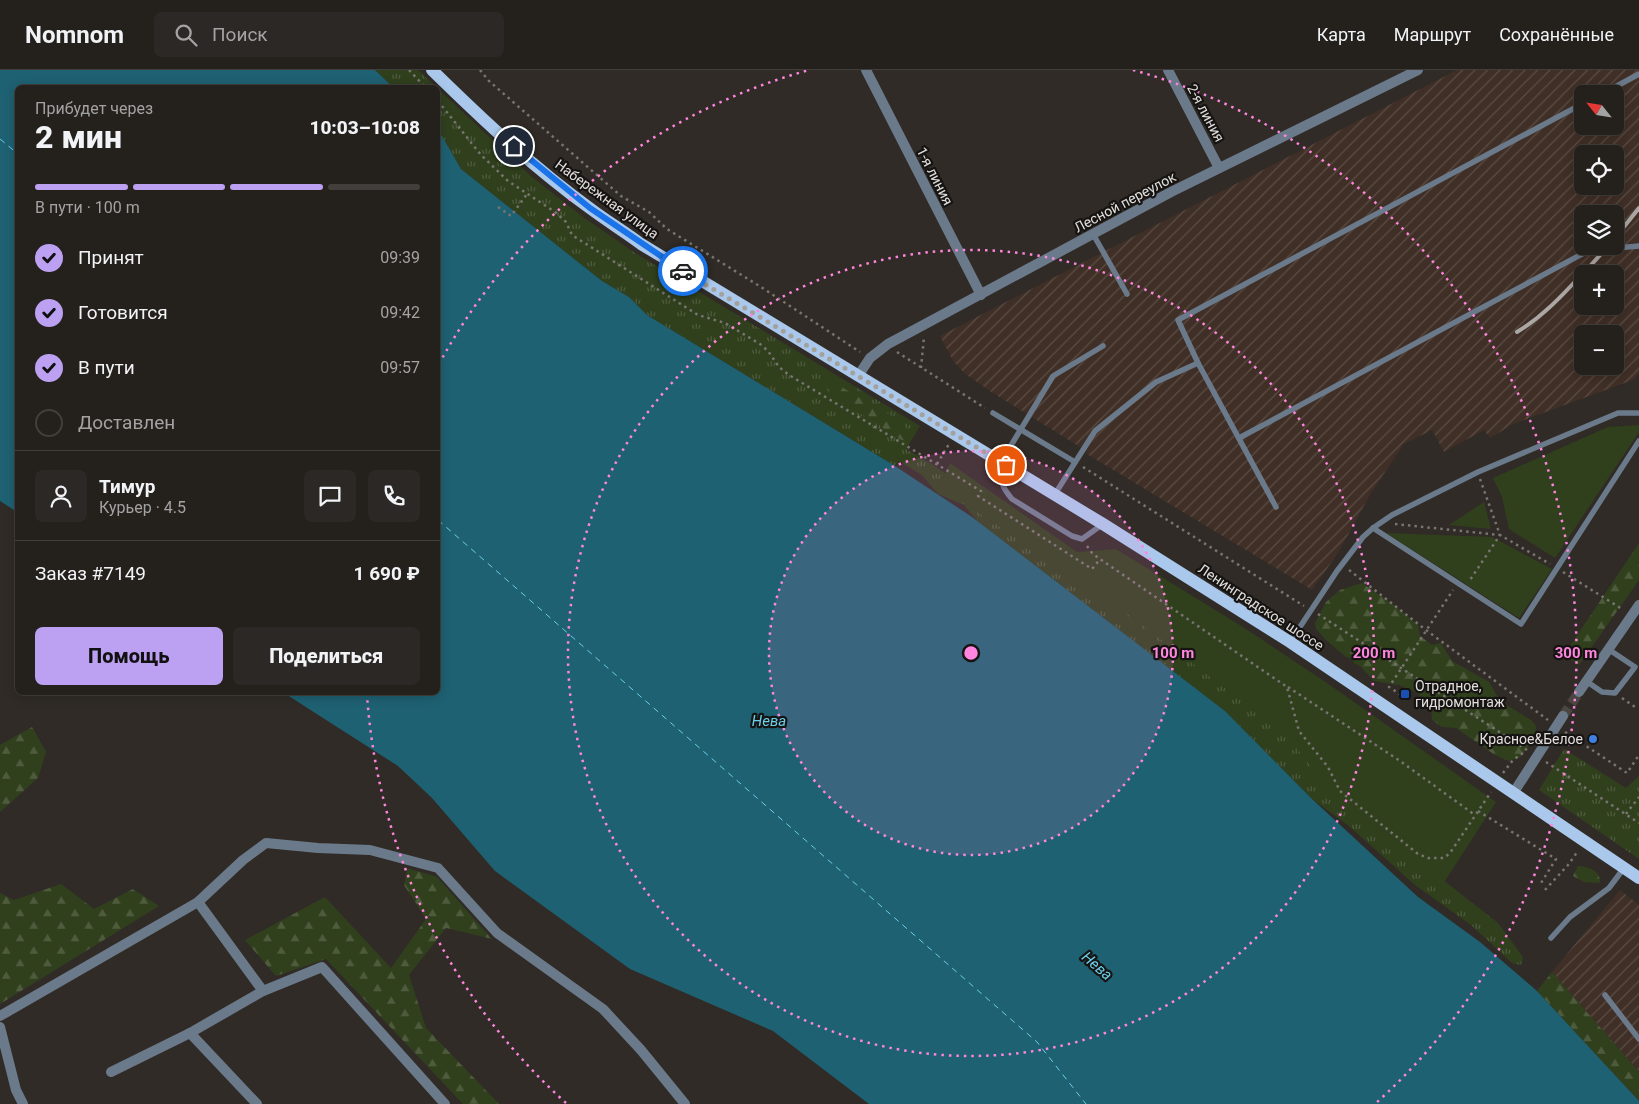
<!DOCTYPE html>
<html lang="ru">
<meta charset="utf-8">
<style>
:root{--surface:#24201c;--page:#2c2825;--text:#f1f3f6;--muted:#a3a3a3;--line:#413e3b;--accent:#bca0f2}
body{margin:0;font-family:Roboto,sans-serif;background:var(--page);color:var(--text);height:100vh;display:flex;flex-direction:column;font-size:19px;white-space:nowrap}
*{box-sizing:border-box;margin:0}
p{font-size:16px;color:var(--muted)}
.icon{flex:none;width:28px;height:28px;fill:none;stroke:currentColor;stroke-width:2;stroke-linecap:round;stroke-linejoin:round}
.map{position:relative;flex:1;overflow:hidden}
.sheet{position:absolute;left:15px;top:15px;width:425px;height:610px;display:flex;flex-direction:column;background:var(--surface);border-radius:8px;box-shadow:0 2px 12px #0003,0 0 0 1px var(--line)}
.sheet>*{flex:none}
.needle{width:32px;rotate:300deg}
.controls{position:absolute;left:1574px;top:15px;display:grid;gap:10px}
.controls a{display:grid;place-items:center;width:50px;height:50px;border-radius:8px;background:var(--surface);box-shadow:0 2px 12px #0003,0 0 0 1px var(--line);font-size:25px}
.pin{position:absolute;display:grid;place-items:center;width:42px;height:42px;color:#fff;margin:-21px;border:2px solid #fff;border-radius:50%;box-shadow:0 1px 5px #0007}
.courier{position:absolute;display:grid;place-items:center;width:50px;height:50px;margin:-25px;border:4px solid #1a73e8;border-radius:50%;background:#fff;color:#222;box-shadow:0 1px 6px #0007}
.overview em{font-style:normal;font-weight:800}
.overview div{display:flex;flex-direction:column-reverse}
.overview{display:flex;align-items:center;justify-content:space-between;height:85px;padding:0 20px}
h1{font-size:32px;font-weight:800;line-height:38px}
.bar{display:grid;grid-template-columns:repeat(4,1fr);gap:8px 5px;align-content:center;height:60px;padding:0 20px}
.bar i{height:6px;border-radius:4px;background:var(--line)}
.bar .selected{background:var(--accent)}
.bar p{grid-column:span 4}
.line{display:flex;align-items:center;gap:12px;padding:0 20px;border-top:1px solid var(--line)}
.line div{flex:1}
.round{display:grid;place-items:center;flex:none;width:52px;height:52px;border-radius:8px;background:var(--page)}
ol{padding:0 20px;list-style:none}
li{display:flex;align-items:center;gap:15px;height:55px}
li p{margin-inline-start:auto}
li .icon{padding:5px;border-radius:50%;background:var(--accent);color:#111;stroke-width:4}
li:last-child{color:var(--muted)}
li i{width:28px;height:28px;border:2px solid var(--line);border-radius:50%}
.cta{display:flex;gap:10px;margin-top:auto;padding:10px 20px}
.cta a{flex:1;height:58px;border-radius:8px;background:var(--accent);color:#111;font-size:20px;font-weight:800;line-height:58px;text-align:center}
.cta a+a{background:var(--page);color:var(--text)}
header{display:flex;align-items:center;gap:30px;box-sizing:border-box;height:70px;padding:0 25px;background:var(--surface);border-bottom:1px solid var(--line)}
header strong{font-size:24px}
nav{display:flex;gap:28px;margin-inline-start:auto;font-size:18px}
.search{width:350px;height:45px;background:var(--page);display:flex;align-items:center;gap:12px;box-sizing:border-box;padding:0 18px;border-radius:8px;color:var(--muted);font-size:19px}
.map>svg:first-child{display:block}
.industrial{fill:url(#industrial-furrows);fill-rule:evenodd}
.grass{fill:url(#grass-tufts)}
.forest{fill:url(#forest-firs)}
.park{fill:#30401d}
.water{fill:#1e6172}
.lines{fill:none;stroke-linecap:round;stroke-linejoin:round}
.ferry{stroke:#6bceea;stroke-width:1;stroke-dasharray:6 5;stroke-linecap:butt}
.minor-tunnel{stroke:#4b4641;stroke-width:10;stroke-dasharray:10 5;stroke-linecap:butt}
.path{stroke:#787470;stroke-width:2.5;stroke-dasharray:2.5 4;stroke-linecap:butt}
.service{stroke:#6b7a8b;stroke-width:5.5}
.minor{stroke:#6b7a8b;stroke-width:10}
.primary{stroke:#a9c8eb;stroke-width:12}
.rail{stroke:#aba7a4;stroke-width:4}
.done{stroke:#a4a09c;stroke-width:5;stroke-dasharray:0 9}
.route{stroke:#1a73e8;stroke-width:6}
.ring{fill:none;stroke:#ff85de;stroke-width:2.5;stroke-dasharray:2.5 5}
.transit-dot{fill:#1a4fb4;stroke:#161412;stroke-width:2}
.shop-dot{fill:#3f7fe0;stroke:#161412;stroke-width:2}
.labels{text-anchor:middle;stroke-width:4.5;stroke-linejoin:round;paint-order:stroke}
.street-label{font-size:14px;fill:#e2dfdc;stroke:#161412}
.poi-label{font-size:14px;fill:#e2dfdc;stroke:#161412;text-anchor:start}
.water-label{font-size:15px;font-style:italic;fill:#6bceea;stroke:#161412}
.centre{fill:#ff85de;stroke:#161412;stroke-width:2.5}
.ring-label{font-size:15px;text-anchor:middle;font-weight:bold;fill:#ff85de;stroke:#161412;stroke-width:4.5;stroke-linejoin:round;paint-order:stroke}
</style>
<header>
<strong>Nomnom</strong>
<div class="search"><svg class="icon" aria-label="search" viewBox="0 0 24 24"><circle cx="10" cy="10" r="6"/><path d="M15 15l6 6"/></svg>Поиск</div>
<nav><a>Карта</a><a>Маршрут</a><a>Сохранённые</a></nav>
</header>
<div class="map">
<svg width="1639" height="1034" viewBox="0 0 1639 1034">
<defs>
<pattern id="industrial-furrows" width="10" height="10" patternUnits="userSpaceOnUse" patternTransform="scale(1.25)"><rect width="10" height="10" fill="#402f26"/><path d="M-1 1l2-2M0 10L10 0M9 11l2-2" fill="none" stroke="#5b4d45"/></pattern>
<pattern id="grass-tufts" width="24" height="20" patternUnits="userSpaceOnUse" patternTransform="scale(1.25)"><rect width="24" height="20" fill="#30401d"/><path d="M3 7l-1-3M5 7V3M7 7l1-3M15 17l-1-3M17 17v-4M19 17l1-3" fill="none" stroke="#4e5b3d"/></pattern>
<pattern id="forest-firs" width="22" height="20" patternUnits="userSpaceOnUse" patternTransform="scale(1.25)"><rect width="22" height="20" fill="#30401d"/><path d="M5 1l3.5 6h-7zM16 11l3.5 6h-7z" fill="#4e5b3d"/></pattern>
</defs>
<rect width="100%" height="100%" fill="#302b26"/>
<g class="industrial">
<path d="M1457 0H1639V303L1633 310 1513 354 1490 368 1484 360 1444 382 1432 360 1404 374 1371 423 1338 483 1312 520 1087 384 1088 382 993 323 964 303 953 291 940 266ZM1582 24H1615V56H1582ZM1582 84H1615V116H1582ZM1582 144H1615V176H1582ZM1582 204H1615V236H1582ZM1582 264H1615V296H1582Z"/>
<polygon points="1620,820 1639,835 1639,1002 1552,902"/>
</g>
<g class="grass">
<polygon points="375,0 418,0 436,17 393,17"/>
<polygon points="438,19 532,107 583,147 635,183 920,356 906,379 932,394 953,409 1269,645 1443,810 1498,853 1523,887 1521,895 1512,893 1471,855 1415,815 1349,756 1311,728 1225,641 978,452 964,435 938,424 922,405 899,391 895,396 647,245 629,227 602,211 461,99 442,66 438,62"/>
<polygon points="1564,679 1626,718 1639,706 1639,789 1539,720"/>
</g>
<g class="forest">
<path d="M831 310C838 314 843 318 850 322 862 330 904 349 908 361 910 365 908 368 906 371L899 369 896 363 882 358 878 353 857 342 852 336 845 335 826 317V313Z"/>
<polygon points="1639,473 1639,510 1579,595 1564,585"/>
<polygon points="1362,513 1394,535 1418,555 1420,566 1432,575 1441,573 1452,591 1489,612 1500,631 1531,650 1536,656 1535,666 1521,687 1509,691 1495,685 1456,658 1442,657 1432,650 1431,635 1416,622 1399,615 1374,611 1360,596 1354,593 1351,588 1346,587 1325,569 1316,559 1315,553 1326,532 1340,520"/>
<polygon points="32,657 46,682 38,708 0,742 0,675"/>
<path d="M1578 796C1589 797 1600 800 1600 813L1584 812 1573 806Z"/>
<polygon points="407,798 437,807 492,869 446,858 409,905 426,958 499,1034 463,1034 326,889 276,906 245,870 325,827 391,898 426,849 404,815"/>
<polygon points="61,814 94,839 133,819 159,836 0,934 0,823 14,830"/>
<polygon points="1552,902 1639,1002 1639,1031 1537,921"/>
</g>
<g class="park">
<polygon points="1639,355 1639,362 1555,488 1509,459 1502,427 1493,408 1608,357"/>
<polygon points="950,393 1077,482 1116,479 1243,557 1327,613 1496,732 1443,814 1330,721 1285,663 1094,519 939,417"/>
<polygon points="1484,432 1491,459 1449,455"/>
<polygon points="1386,463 1492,467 1552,499 1519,548"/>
</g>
<g class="water">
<polygon points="0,0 375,0 393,17 18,18 17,442 0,431"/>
<polygon points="438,62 442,66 461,99 602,211 629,227 647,245 895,396 972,447 1225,641 1311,728 1418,827 1480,872 1537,921 1639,1031 1639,1034 869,1034 773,961 630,899 495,801 432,728 398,696 284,623 438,622"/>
</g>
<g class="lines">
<g class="ferry">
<polyline points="0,69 18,84"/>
<polyline points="438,450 1037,972 1086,1034"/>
</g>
<polyline class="minor-tunnel" points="1563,646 1579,622"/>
<g class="path">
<polyline points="409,0 426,18"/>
<polyline points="480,0 489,11 621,126 649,142 667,159 761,217 860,282"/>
<polyline points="438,31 481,85 508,111 555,142 566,152 572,165 698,245 725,253 760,274 768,281 779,297 789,305 981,421 978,426 1092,499 1100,489"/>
<polyline points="498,137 511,146 527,124"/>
<polyline points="897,282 985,338"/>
<polyline points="921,298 924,267"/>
<polyline points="937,394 949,374"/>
<polyline points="1083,397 1304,536"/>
<polyline points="1480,409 1500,465 1550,494"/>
<polyline points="1395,454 1500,465 1470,510"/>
<polyline points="1087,476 1092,483 1100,489 1287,617 1299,661 1328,697 1340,721 1418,784 1428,788 1444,788 1450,783 1491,722"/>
<polyline points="1349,500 1426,560 1548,650"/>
<polyline points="1563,502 1622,539"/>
<polyline points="1318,544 1527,680"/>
<polyline points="1288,617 1400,691 1475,745"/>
<polyline points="1401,625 1389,617 1453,520"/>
<polyline points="1622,628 1635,637"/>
<polyline points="1565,662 1627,703 1639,685"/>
<polyline points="1546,692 1639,753"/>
<polyline points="1503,703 1513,690 1526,681"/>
<polyline points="1478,741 1556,789 1541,813"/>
<polyline points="1626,744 1639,727"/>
<polyline points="1545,820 1568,795 1578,781"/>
</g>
<g class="service">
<polyline points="1602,24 1639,4"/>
<polyline points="1093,164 1127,224"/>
<polyline points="1597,176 1606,179 1639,176"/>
<polyline points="1198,293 1178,250 1582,34"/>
<polyline points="993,343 1075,392"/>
<polyline points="1239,368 1597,176"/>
<polyline points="1001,392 1053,306 1103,276"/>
<path d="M1006 395C999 411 1001 416 1012 429L1072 466 1082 469 1103 454"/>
<polyline points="1055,424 1095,361 1156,312 1198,293 1276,437"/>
<polyline points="1373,458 1521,554 1639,371"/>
<polyline points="1290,572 1337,501 1363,467 1373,458 1392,445 1478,402 1618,343 1639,343"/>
<polyline points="1586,611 1602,622 1615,623 1635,597 1608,579"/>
<polyline points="1551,868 1570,847 1609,818 1624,798"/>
<polyline points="1605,925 1639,969"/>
</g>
<g class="minor">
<polyline points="866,0 981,225"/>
<polyline points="1168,0 1219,98"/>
<polyline points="858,306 870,288 888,274 1171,122 1418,0"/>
<polyline points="1579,622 1639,535"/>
<polyline points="1514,722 1563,646"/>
<polyline points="198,832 263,921"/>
<polyline points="0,946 198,832 243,790 266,773 318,778 370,780 438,798 497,863 603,939 641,980 685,1034"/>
<polyline points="0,957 16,1020 23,1034"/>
<polyline points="190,963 257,1034"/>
<polyline points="111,1002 190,963 263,921 322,897 445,1034"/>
</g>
<path class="primary" d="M432 0C482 49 534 98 591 139 607 151 625 162 641 174L1103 454 1290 572 1639 808"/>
<g class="rail">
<polyline points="1615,168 1639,138"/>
<polyline points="1583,204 1608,176"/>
<path d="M1517 262C1542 247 1562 226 1582 204"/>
</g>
</g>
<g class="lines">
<polyline class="done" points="683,201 1006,395"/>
<polyline class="route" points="514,76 590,138 683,201"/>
</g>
<circle cx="971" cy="583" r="202" fill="#ff85de" fill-opacity=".12"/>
<g class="ring">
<circle cx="971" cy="583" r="202"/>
<circle cx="971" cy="583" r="403"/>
<path d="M566 1033A605 605 0 0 1 367 625M439 294A605 605 0 0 1 809 0M1133 0A605 605 0 0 1 1376 1033"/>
</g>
<rect class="transit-dot" x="1400" y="619" width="10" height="10" rx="2.5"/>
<circle class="shop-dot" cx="1593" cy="669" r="5"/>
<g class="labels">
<g class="street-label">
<text transform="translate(1206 43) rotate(62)" y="5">2-я линия</text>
<text transform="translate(935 106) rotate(63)" y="5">1-я линия</text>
<text transform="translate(607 129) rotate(36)" y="5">Набережная улица</text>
<text transform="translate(1125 132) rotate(-28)" y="5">Лесной переулок</text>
<text transform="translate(1261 537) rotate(33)" y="5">Ленинградское шоссе</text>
</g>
<g class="poi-label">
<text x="1415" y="621">Отрадное,<tspan x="1415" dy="16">гидромонтаж</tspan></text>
<text x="1583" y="674" text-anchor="end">Красное&amp;Белое</text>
</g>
<g class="water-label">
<text x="769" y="656">Нева</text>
<text transform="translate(1097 896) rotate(41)" y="5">Нева</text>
</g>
</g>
<circle cx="971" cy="583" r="8" class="centre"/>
<g class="ring-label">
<text x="1173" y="588">100 m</text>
<text x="1374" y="588">200 m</text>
<text x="1576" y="588">300 m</text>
</g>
</svg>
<div class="controls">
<a><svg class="needle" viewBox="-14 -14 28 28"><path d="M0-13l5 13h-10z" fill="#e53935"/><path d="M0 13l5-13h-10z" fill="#a3a3a3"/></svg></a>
<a><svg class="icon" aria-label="locate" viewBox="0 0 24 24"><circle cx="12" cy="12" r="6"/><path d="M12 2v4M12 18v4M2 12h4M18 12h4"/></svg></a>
<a><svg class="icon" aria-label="layers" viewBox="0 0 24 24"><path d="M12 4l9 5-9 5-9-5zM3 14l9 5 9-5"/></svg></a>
<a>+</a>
<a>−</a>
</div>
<div class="pin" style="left:1006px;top:395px;background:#ea580c"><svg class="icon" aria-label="bag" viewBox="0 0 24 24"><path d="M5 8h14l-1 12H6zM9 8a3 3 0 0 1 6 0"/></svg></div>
<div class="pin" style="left:514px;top:76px;background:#1f2937"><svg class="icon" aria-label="home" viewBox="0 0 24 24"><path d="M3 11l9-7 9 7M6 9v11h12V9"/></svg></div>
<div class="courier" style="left:683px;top:201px"><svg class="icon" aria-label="car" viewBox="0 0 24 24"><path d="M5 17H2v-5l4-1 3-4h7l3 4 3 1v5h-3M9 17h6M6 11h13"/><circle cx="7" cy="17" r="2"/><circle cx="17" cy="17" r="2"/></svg></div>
<section class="sheet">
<div class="overview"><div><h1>2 мин</h1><p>Прибудет через</p></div><em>10:03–10:08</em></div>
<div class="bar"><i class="selected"></i><i class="selected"></i><i class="selected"></i><i></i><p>В пути · 100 m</p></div>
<ol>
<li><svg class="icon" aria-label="check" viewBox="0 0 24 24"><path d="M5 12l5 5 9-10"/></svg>Принят<p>09:39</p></li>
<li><svg class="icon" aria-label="check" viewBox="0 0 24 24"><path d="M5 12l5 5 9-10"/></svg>Готовится<p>09:42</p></li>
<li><svg class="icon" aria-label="check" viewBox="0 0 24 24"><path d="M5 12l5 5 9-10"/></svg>В пути<p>09:57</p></li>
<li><i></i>Доставлен</li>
</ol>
<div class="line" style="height:90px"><a class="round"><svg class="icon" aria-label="person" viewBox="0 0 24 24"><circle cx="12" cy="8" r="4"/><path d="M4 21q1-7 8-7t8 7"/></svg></a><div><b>Тимур</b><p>Курьер · 4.5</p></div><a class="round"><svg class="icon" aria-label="chat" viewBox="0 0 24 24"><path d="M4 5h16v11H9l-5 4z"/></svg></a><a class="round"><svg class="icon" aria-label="phone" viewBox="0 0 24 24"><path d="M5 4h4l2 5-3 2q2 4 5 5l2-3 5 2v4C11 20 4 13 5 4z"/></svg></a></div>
<div class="line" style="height:65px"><div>Заказ #7149</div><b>1 690 ₽</b></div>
<div class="cta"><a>Помощь</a><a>Поделиться</a></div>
</section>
</div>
